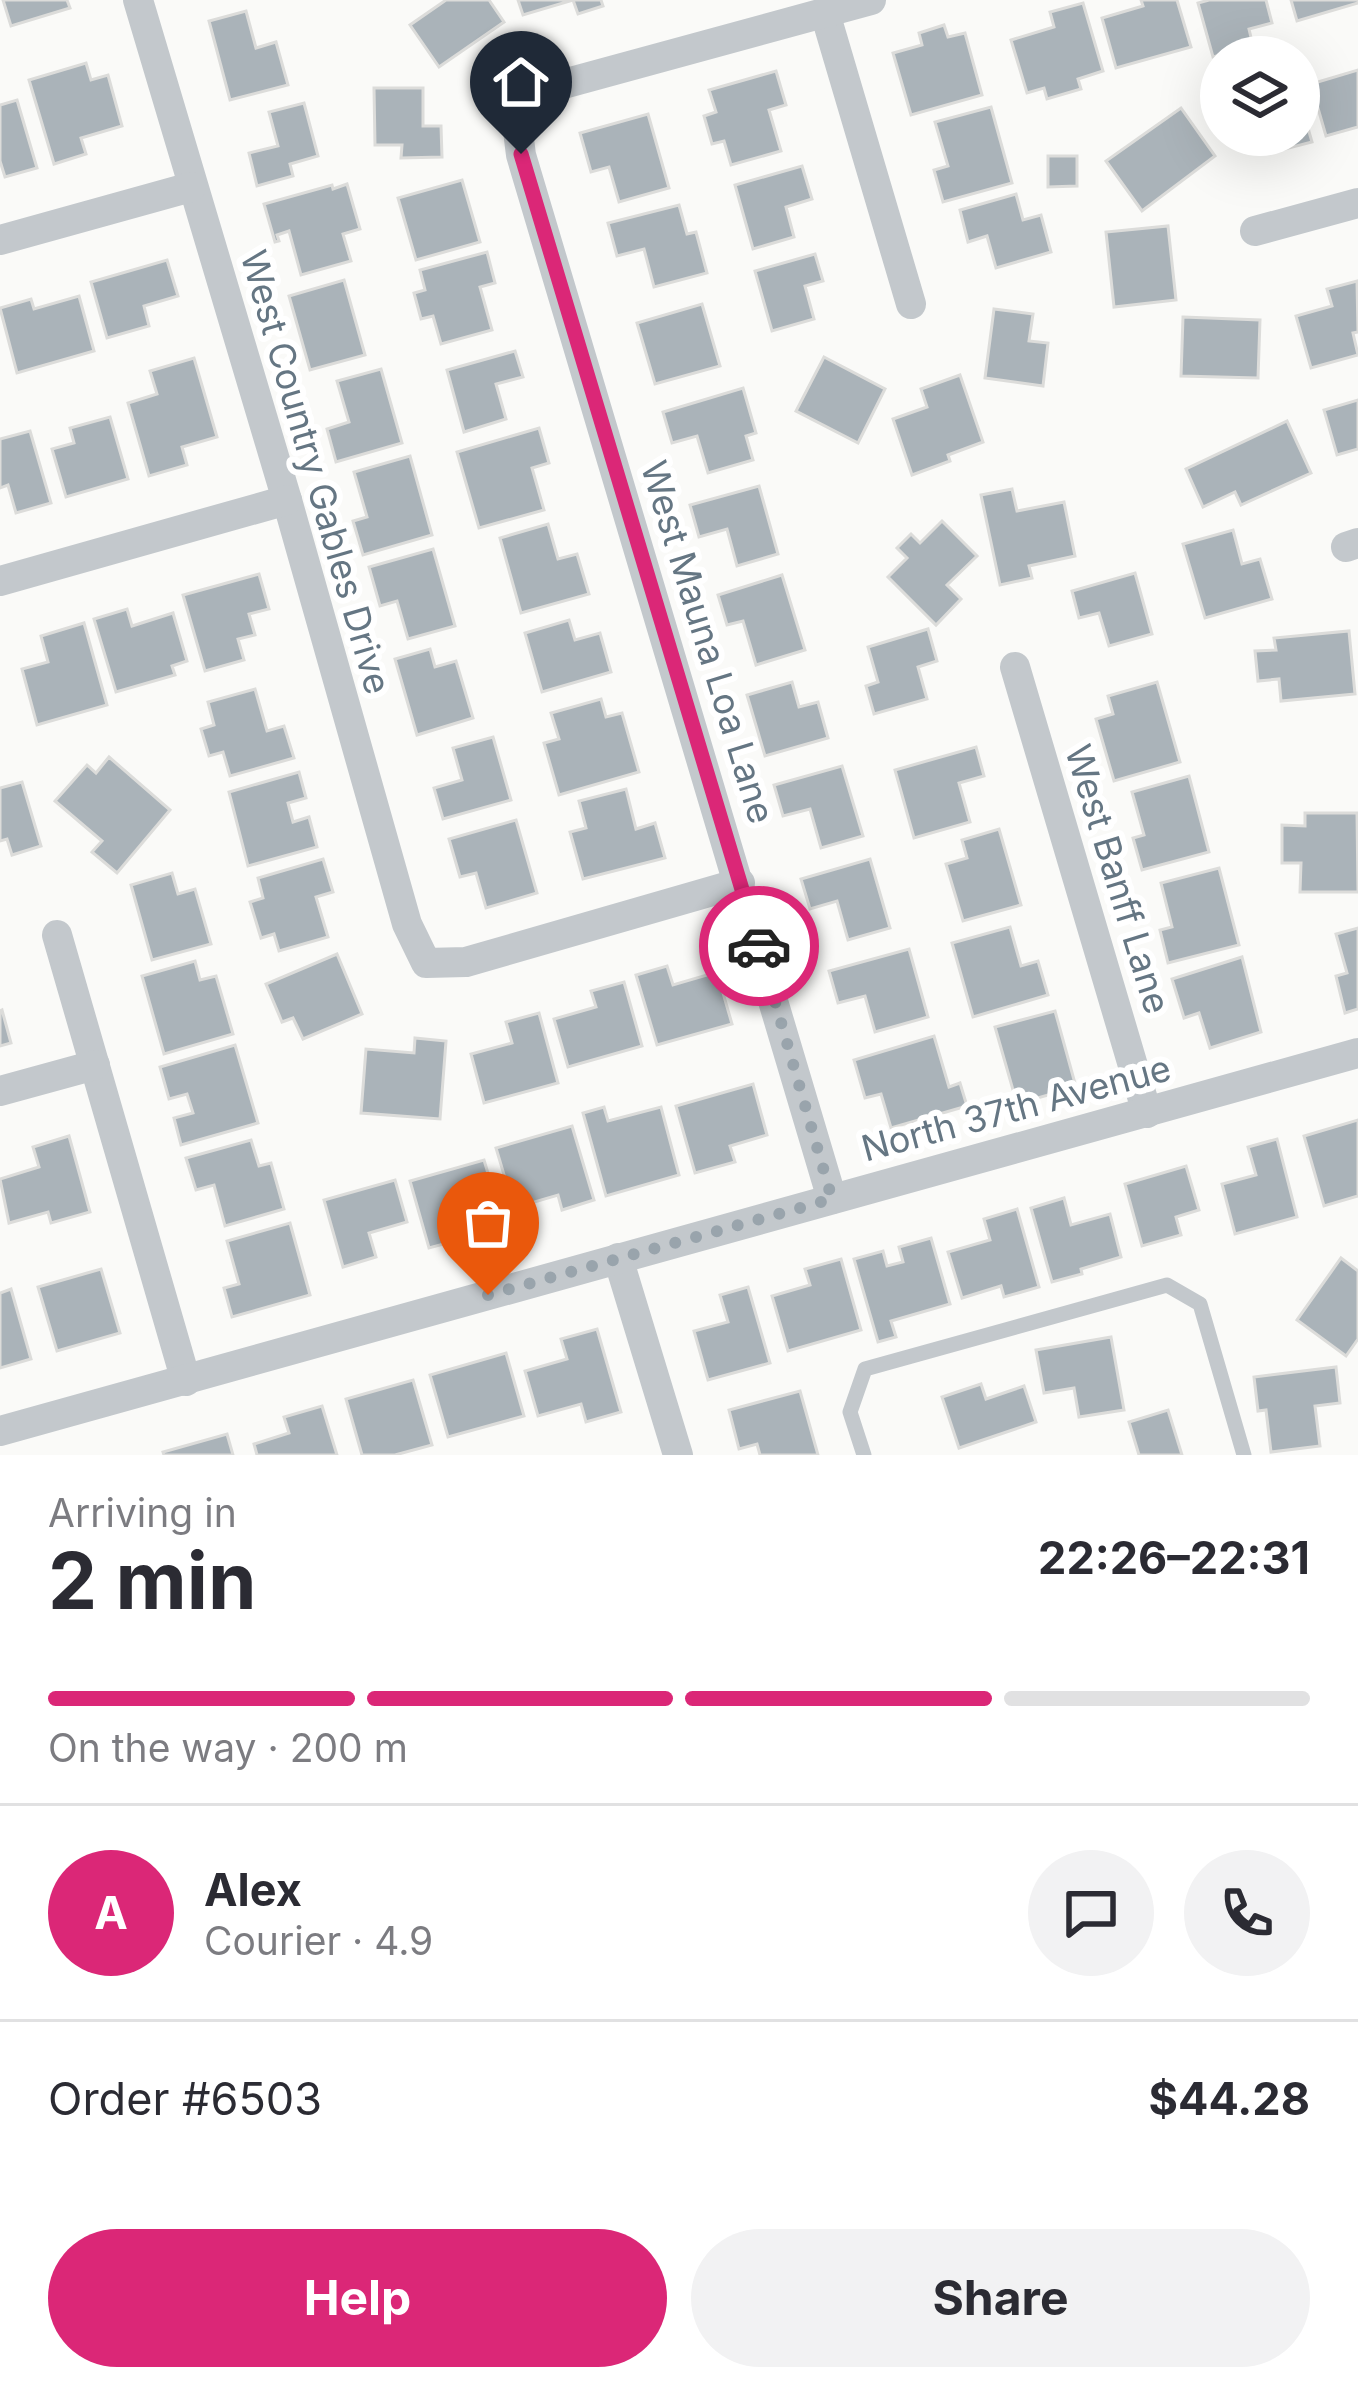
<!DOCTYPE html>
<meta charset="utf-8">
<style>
:root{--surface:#fff;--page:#f2f2f3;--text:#2b2b33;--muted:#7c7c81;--line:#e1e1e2;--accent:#db2777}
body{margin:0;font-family:Inter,sans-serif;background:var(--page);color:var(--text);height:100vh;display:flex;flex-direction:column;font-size:45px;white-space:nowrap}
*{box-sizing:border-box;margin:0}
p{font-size:39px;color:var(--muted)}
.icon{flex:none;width:66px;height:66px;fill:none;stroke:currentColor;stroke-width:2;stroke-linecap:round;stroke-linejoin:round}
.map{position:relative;height:1455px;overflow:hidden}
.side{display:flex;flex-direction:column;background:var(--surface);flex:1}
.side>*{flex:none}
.controls{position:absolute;left:1200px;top:36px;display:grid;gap:24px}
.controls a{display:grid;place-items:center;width:120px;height:120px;border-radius:50%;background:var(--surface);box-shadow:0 12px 48px #0002;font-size:60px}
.pin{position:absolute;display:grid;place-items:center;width:102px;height:102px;color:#fff;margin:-123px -51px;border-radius:50% 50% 50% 0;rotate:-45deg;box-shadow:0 0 12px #0007}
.pin .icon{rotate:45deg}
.courier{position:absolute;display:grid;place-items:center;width:120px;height:120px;margin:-60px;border:9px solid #db2777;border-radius:50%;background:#fff;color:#222;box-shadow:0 3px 15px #0007}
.overview em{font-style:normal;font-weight:700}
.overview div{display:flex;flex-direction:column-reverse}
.overview{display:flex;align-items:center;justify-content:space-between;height:204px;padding:0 48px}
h1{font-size:78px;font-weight:700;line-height:90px}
.bar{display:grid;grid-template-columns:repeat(4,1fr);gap:18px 12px;align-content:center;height:144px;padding:0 48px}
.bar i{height:15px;border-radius:9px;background:var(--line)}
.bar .selected{background:var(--accent)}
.bar p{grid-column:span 4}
.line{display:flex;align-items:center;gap:30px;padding:0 48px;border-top:3px solid var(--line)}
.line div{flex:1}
.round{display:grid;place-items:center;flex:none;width:126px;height:126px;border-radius:63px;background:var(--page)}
.primary-button{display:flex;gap:24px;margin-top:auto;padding:24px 48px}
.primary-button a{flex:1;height:138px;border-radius:72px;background:var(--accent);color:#fff;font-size:48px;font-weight:700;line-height:138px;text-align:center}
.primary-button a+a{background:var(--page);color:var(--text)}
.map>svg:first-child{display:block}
.building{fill:#aab3b9;stroke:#dcdcda;stroke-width:3}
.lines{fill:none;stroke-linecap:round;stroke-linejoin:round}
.service{stroke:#c3c8cc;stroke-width:15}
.minor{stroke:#c3c8cc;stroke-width:30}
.done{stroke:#99a4ac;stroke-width:12;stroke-dasharray:0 21.6}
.route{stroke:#db2777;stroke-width:15}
.labels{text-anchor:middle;stroke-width:12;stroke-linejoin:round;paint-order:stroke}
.street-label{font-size:36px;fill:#657683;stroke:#fff}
</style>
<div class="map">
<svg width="1358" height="1455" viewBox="0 0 1358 1455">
<rect width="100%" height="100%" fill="#fafaf8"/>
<g class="building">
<polygon points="3,0 67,0 70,8 11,26"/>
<polygon points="446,0 489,0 504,22 439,67 410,25"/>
<polygon points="518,0 601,0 603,6 578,14 573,0 523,15"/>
<polygon points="1141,0 1177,0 1191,47 1116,68 1102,18 1143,6"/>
<polygon points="1209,0 1266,0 1272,23 1249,29 1253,46 1213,57 1198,3"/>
<polygon points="1291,0 1358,0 1358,3 1297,21"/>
<polygon points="1083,3 1103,71 1078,79 1081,89 1047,99 1044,88 1027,93 1011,40 1054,27 1050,12"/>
<polygon points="246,11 256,48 276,42 288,85 230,100 209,21"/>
<polygon points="944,25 948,37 965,33 982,95 911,115 893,53 922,45 919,33"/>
<polygon points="86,63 91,80 108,75 122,126 81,138 86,154 54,164 29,80"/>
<polygon points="1358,70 1358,127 1326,136 1311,84"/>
<polygon points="776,71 786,105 769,110 781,151 731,165 724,141 712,144 704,116 716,112 709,90"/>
<polygon points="374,88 423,88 423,126 441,126 442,157 401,158 402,145 375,145"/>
<polygon points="1299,97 1312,142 1285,149 1281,135 1299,135"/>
<polygon points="17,100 37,168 5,177 0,161 0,105"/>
<polygon points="304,103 318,156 290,164 293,176 257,186 249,153 278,146 269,112"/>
<polygon points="991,107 1012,183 943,202 934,170 948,166 935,122"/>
<polygon points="1181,108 1215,156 1142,211 1106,161"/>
<polygon points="648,114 669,188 619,202 609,167 591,172 580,133"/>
<polygon points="1048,156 1077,156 1077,186 1048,187"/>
<polygon points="802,166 812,199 786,207 794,237 753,249 735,185"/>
<polygon points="462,180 480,242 416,260 398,198"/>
<polygon points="347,184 360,229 343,234 351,261 301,275 289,231 277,235 279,241 275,242 264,204 332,185 333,189"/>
<polygon points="1016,194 1023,220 1041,215 1051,252 996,268 987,236 968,242 960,210"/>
<polygon points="679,205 687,234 696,232 707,273 654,287 644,249 617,256 608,223"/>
<polygon points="1168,226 1176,300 1114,307 1106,232"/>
<polygon points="487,252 495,283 480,287 492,330 441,344 433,316 421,319 414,293 425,290 420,270"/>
<polygon points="815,254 823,281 805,286 814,319 772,331 755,271"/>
<polygon points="167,260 178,296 144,306 149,326 107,338 91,282"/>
<polygon points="344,280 365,355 310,370 289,296"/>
<polygon points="1357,281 1358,332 1353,333 1358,355 1311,368 1296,316 1332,306 1327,289"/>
<polygon points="79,296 94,351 17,373 0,308 31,299 34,309"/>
<polygon points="702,304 720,366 655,384 637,323"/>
<polygon points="994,309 1033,314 1029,341 1048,343 1043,386 985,378"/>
<polygon points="1183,317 1260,320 1258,378 1181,376"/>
<polygon points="515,351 523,377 496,384 506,419 464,432 447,370"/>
<polygon points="824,357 885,389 858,443 796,411"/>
<polygon points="194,358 217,437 182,447 187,465 149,476 128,403 157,394 150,371"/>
<polygon points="381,369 402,443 336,462 327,429 349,422 337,381"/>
<polygon points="960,375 983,442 948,455 950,461 912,475 893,419 927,407 921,389"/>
<polygon points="743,388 756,433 746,436 753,460 708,473 697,436 672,443 663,412"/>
<polygon points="1358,400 1358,449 1337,455 1324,410"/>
<polygon points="110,417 128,479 66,497 52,449 74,443 70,428"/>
<polygon points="1287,421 1311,473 1241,505 1235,492 1203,507 1186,469"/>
<polygon points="539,428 549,463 532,468 544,510 479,528 457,452"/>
<polygon points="30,431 51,503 16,513 8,485 0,488 0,439"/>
<polygon points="410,456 432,535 363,555 353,521 367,517 354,472"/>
<polygon points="759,486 778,554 737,566 727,529 699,537 690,505"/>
<polygon points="1012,489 1017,511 1064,502 1075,556 1029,566 1032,578 1000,585 981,495"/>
<polygon points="942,521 977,556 947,585 961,599 936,625 888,577 907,558 897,548 911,534 920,543"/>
<polygon points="548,524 558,559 577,554 589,594 521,613 500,538"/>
<polygon points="1233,530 1242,564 1260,559 1272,599 1205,618 1183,544"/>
<polygon points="433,549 455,626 408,639 397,601 380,606 369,567"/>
<polygon points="1135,573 1152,634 1109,646 1099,613 1079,618 1072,591"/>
<polygon points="259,574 269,609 249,614 255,635 238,639 244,660 205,671 183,595"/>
<polygon points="782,575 805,650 756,665 743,621 727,625 718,595"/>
<polygon points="127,609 132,626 173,613 187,661 172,666 175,675 116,692 94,619"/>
<polygon points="569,620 575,640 600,633 611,672 542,692 525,633"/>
<polygon points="84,623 107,705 37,725 22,669 48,662 41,636"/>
<polygon points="928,629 937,661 918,667 927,699 874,714 866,686 878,682 868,647"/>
<polygon points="1349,631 1355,694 1281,701 1279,679 1258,681 1255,651 1276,650 1274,638"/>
<polygon points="430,649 435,667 456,661 473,718 417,735 395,659"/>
<polygon points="792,682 799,707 818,702 828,738 765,756 747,695"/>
<polygon points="1157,682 1180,762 1114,781 1096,719 1113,714 1108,696"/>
<polygon points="255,689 267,731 284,726 294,758 230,776 223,752 209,756 201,729 214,725 208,702"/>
<polygon points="601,699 606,717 622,713 639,772 559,795 544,743 559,739 551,713"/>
<polygon points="493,737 511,800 443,819 434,788 462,780 453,748"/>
<polygon points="976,747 984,776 959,783 970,822 914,838 895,770"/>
<polygon points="109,757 170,810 117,873 92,852 102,841 55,801 87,765 96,773"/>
<polygon points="842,766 863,836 821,848 810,809 783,816 774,785"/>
<polygon points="299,772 306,798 288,803 293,822 309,817 317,847 248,866 229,792"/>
<polygon points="1189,776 1209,852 1142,870 1133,838 1144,835 1132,792"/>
<polygon points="22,782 41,846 12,855 7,839 0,841 0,788"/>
<polygon points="626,789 636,829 655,823 665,858 583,879 570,832 586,828 579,801"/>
<polygon points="1305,813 1357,813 1358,892 1300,892 1301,863 1282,863 1282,825 1305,826"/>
<polygon points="516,820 537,893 486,908 476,873 460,877 449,839"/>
<polygon points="999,829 1021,905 963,921 946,864 967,858 962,840"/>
<polygon points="323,859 333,892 316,897 328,937 279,951 274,934 261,938 250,902 263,898 258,878"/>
<polygon points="870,859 890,928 848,940 837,901 810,909 801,879"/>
<polygon points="1219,868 1239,945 1168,963 1160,930 1172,927 1161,883"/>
<polygon points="172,873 178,894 195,889 211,944 152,960 131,885"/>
<polygon points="1010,927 1021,966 1038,961 1048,995 973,1017 952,943"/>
<polygon points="1358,928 1358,1009 1345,1013 1336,976 1347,973 1336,934"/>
<polygon points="909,949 928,1017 875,1032 865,996 838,1003 829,971"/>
<polygon points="337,954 362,1014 303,1039 293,1018 282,1022 266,984"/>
<polygon points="1242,957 1261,1032 1210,1048 1199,1013 1184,1018 1172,979"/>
<polygon points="195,961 200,980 216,976 233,1034 164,1054 142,976"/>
<polygon points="667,966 673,985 717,972 732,1024 657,1045 636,975"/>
<polygon points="624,982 642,1046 568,1067 554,1019 596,1007 591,991"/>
<polygon points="2,1010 11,1043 0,1046 0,1011"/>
<polygon points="1055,1011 1076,1087 1017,1104 995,1027"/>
<polygon points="539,1013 558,1083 484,1103 471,1054 512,1043 506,1022"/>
<polygon points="934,1036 949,1087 960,1083 967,1106 891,1128 881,1094 865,1098 854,1060"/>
<polygon points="415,1038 446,1041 440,1119 361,1113 366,1049 414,1053"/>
<polygon points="235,1045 258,1123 181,1145 174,1118 193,1113 187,1094 169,1099 160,1067"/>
<polygon points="753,1084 767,1135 730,1146 735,1162 695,1173 676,1106"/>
<polygon points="604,1107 608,1121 661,1107 679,1175 606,1196 583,1113"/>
<polygon points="1358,1120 1358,1196 1324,1206 1304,1136"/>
<polygon points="572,1126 594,1200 562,1210 558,1195 514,1208 496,1148"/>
<polygon points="69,1136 90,1212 51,1223 48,1212 9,1223 0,1179 39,1167 33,1147"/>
<polygon points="1277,1139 1297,1217 1235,1234 1222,1184 1256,1175 1248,1147"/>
<polygon points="251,1140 259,1166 271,1163 284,1209 225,1226 214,1185 196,1190 186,1158"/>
<polygon points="484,1160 499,1210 461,1221 466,1238 429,1248 410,1181"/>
<polygon points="1186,1166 1199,1210 1176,1217 1181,1235 1142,1246 1125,1184"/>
<polygon points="395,1180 407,1222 369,1233 376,1257 343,1267 324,1200"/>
<polygon points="1064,1198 1071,1225 1110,1214 1121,1257 1081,1269 1082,1274 1052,1282 1031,1208"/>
<polygon points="1017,1209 1039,1287 1004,1297 1001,1286 962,1298 948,1252 990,1240 984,1219"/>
<polygon points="290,1223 310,1295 232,1317 224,1288 239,1284 227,1241"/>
<polygon points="931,1238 950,1304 891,1321 896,1337 878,1342 854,1259 883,1251 887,1266 903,1262 899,1247"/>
<polygon points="1341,1258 1358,1271 1358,1339 1346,1356 1297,1320"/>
<polygon points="841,1259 861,1330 788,1351 772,1296 810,1285 805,1269"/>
<polygon points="101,1269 120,1333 57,1351 38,1287"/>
<polygon points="748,1287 770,1363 708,1380 694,1331 728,1322 720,1295"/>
<polygon points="11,1289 31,1359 0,1368 0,1293"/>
<polygon points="597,1329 621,1412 586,1422 581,1404 538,1416 525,1371 567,1359 561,1339"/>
<polygon points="1111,1337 1124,1410 1079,1417 1074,1388 1044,1393 1036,1350"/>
<polygon points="506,1353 524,1416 448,1437 430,1375"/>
<polygon points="1336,1367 1340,1403 1315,1406 1320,1446 1271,1452 1266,1410 1258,1411 1254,1377"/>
<polygon points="413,1380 432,1445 395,1455 362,1455 346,1399"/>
<polygon points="981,1384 986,1399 1024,1386 1036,1422 959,1448 942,1397"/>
<polygon points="800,1391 818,1455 760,1455 757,1444 739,1449 729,1410"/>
<polygon points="322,1406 337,1455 257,1455 254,1444 289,1433 284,1417"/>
<polygon points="1168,1410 1182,1455 1139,1455 1129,1422"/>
<polygon points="227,1434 233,1455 164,1455 163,1452"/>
</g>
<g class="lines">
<polyline class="service" points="864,1455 850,1412 865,1369 1167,1285 1200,1304 1244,1455"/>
<g class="minor">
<polyline points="138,0 287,500 407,924 426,963 466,962 740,883"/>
<polyline points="825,13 911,304"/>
<polyline points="1255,231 1358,203"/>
<polyline points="0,240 191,187"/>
<polyline points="1346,547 1358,543"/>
<polyline points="0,581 287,500"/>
<polyline points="1015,667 1147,1113"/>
<polyline points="57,935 186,1381"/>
<polyline points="0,1091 95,1065"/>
<polyline points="832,1199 521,155 515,107 556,86 871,0"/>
<polyline points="618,1258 678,1455"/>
<polyline points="0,1431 1358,1053"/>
</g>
</g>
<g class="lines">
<polyline class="done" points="488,1295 832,1199 759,946"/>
<polyline class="route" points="521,154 759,946"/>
</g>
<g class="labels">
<g class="street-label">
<text transform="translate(316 472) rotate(74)" y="13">West Country Gables Drive</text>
<text transform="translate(708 642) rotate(73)" y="13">West Mauna Loa Lane</text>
<text transform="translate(1118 879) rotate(73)" y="13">West Banff Lane</text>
<text transform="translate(1016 1108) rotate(-15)" y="13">North 37th Avenue</text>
</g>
</g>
</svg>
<div class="controls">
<a><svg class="icon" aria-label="layers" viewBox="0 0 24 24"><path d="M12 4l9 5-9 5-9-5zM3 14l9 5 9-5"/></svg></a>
</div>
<div class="pin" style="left:488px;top:1295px;background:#ea580c"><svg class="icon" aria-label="bag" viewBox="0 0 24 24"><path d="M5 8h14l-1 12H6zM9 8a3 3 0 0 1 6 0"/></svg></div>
<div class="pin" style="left:521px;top:154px;background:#1f2937"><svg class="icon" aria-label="home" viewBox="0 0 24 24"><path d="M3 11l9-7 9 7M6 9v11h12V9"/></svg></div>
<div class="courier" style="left:759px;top:946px"><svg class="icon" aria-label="car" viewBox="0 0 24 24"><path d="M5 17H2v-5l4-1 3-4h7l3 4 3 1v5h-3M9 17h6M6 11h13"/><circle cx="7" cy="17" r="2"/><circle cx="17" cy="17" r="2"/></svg></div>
</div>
<section class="side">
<div class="overview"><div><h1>2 min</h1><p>Arriving in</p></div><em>22:26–22:31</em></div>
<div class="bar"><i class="selected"></i><i class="selected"></i><i class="selected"></i><i></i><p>On the way · 200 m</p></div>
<div class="line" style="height:216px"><b class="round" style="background:var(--accent);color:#fff">A</b><div><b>Alex</b><p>Courier · 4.9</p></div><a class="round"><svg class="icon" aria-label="chat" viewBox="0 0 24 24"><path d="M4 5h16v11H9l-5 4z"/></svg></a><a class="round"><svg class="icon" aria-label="phone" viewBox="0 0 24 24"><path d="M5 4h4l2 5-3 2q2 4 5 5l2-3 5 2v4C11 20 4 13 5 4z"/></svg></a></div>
<div class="line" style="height:156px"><div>Order #6503</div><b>$44.28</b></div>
<div class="primary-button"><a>Help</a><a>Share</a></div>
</section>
